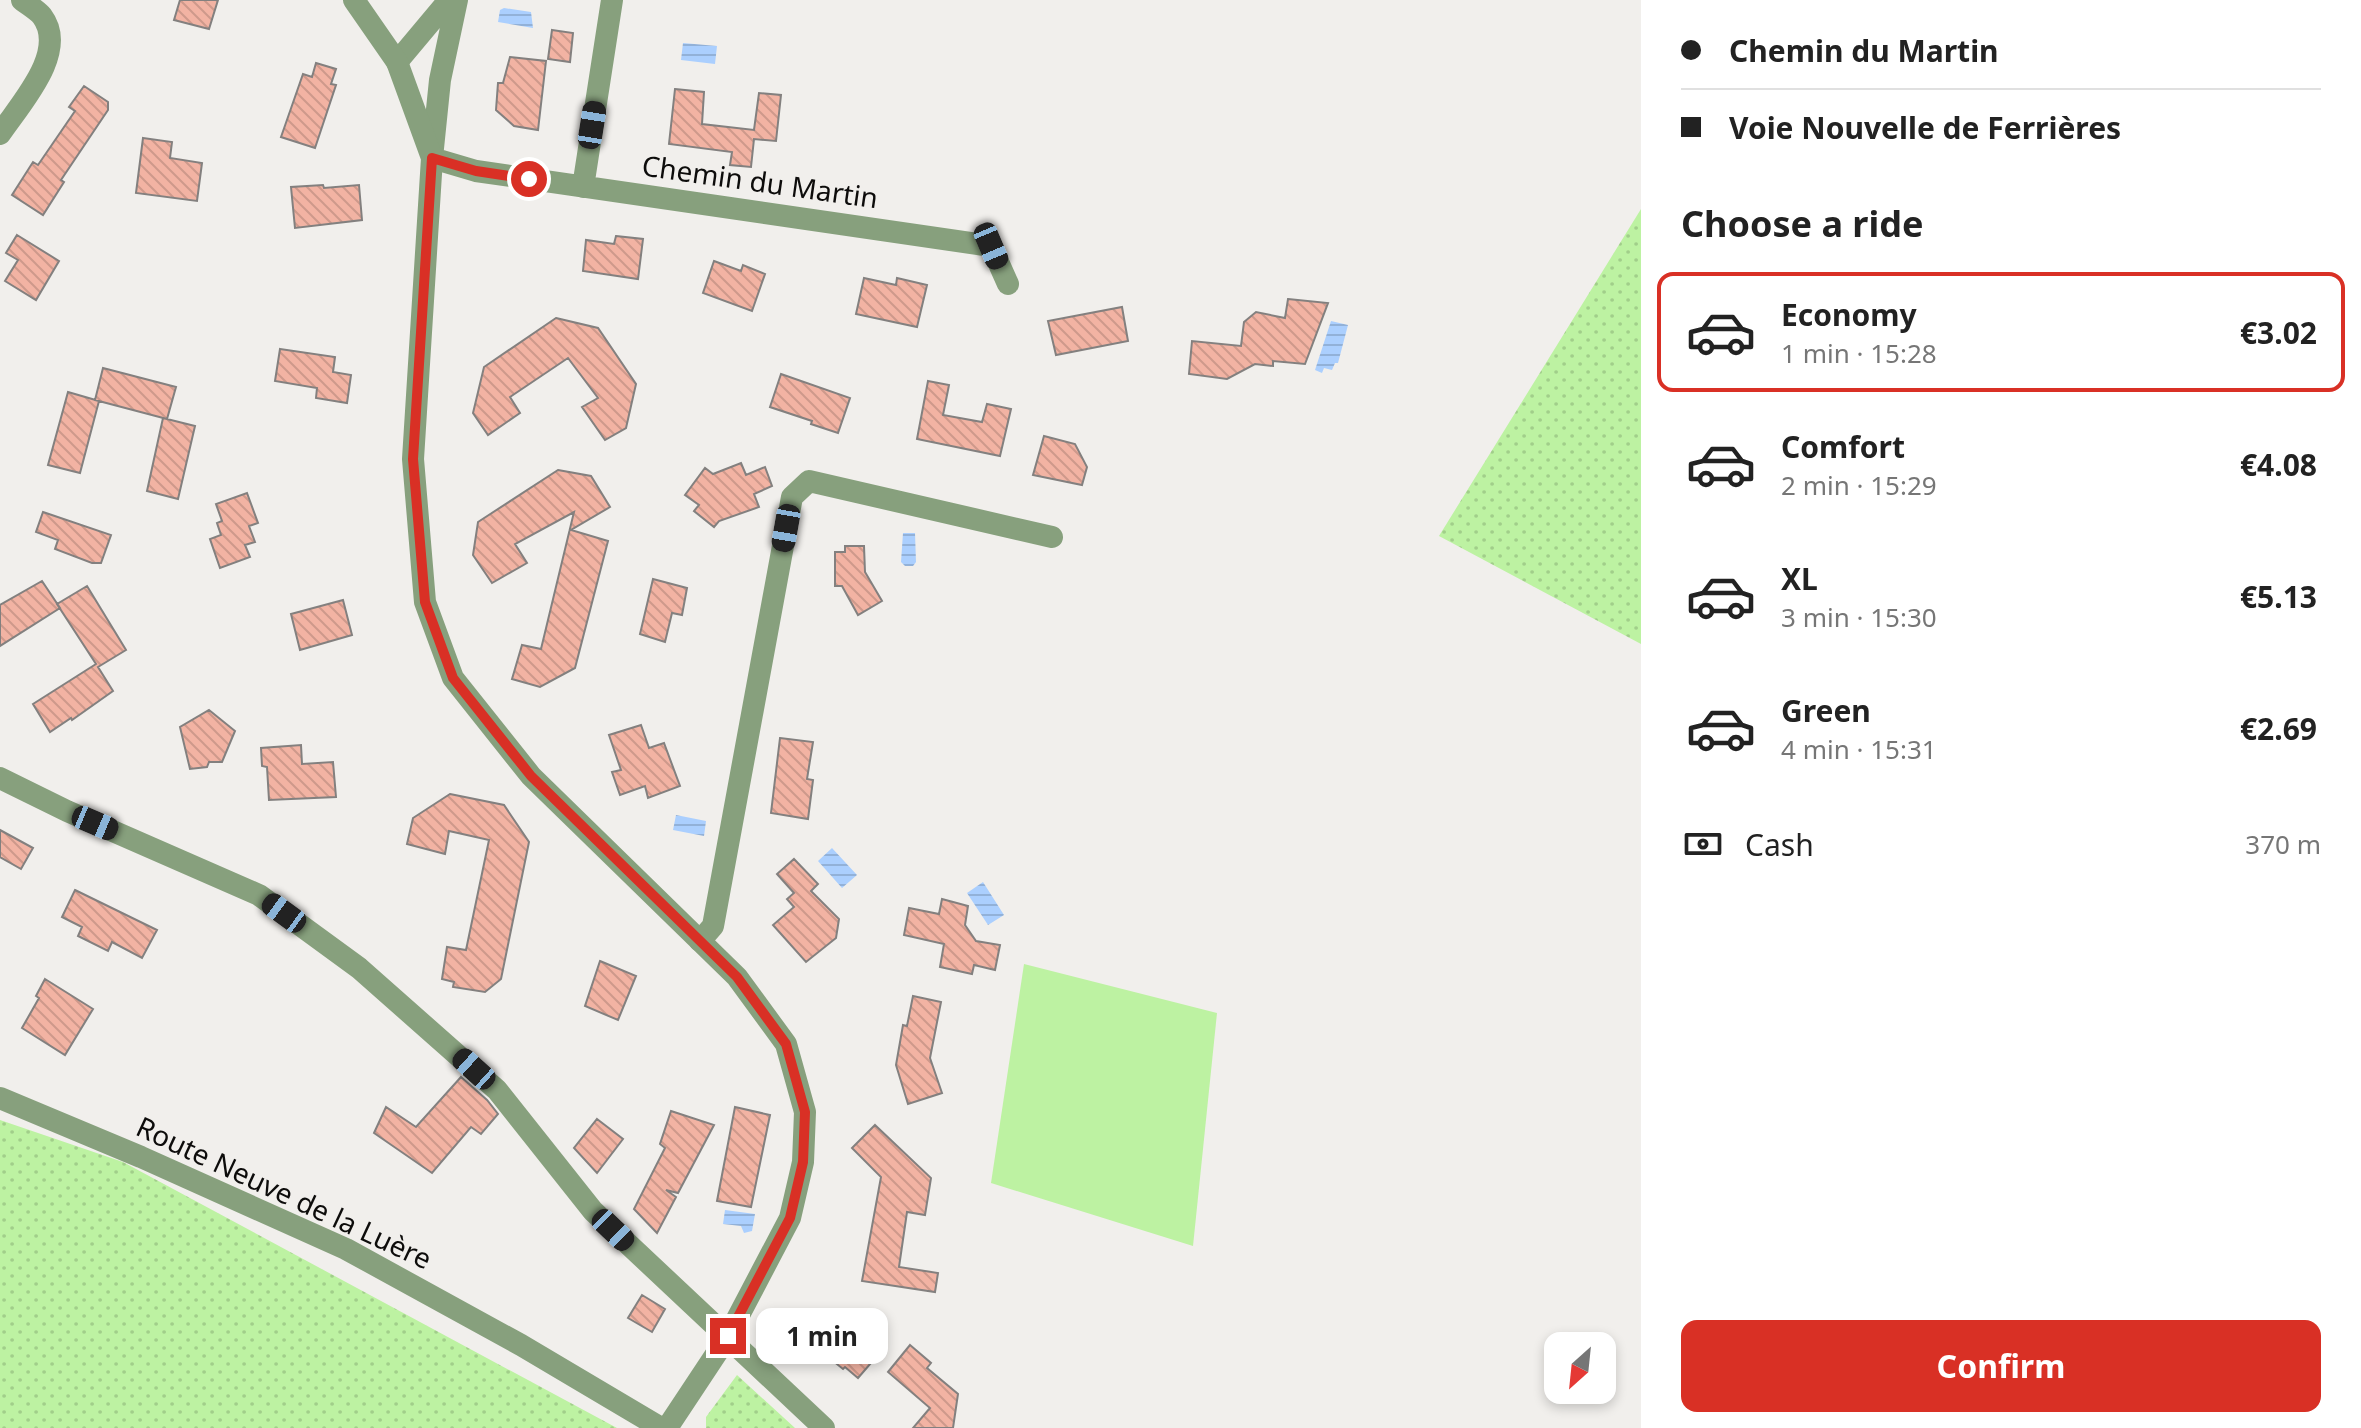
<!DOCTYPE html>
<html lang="en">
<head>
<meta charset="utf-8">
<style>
  :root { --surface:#fff; --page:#f6f6f6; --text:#222; --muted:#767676; --line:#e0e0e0; --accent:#d93025 }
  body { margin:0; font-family:"Noto Sans",sans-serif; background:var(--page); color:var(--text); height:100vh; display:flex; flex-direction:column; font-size:30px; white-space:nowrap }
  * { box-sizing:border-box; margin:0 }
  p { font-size:26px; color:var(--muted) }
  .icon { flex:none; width:44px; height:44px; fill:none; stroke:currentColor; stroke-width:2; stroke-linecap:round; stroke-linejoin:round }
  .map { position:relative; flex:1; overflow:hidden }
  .side { display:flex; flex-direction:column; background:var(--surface); width:720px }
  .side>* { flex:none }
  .top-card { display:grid; align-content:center; height:176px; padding:0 40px; background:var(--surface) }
  .needle { width:52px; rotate:207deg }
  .tools { position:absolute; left:1544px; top:1332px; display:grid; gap:16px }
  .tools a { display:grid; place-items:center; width:72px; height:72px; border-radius:16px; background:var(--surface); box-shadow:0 4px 12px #0003; font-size:40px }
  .end { position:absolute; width:36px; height:36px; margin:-18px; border:10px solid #d93025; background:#fff; box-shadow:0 0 0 4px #fff }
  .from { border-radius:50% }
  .bubble { position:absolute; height:56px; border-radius:16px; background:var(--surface); box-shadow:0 4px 12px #0003; font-size:26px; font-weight:700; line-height:56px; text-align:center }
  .car { position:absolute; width:24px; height:48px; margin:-24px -12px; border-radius:10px; box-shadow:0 0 6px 2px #0007; background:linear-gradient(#222 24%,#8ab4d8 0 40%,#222 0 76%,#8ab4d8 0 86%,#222 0) }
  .top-card b { display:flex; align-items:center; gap:28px; height:76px; font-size:30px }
  .top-card b+b { border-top:2px solid var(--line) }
  .top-card i { width:20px; height:20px; background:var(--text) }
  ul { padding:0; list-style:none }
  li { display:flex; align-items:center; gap:24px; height:120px; margin:0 16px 12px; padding:0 24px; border:4px solid transparent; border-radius:16px }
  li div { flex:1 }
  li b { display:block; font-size:30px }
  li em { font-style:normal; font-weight:700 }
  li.selected { border-color:var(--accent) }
  li>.icon { width:72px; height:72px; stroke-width:1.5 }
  h2 { padding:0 40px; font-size:36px; line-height:96px }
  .pay { display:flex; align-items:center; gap:20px; height:88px; padding:0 40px; font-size:30px }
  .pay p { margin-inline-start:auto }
  .cta { display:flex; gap:16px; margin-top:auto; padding:16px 40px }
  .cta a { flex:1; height:92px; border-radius:16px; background:var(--accent); color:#fff; font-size:32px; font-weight:700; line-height:92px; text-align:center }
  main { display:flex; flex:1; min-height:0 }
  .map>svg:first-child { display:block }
  .grass { fill:url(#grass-dots) }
  .green { fill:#bdf2a2 }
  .water { fill:url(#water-rules) }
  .building { fill:url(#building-back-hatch); stroke:#83807f; stroke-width:2 }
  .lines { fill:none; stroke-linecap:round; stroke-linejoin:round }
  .minor { stroke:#87a07d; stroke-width:22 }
  .tertiary { stroke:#87a07d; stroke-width:22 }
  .route { stroke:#d93025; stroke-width:10 }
  .labels { text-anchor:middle; stroke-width:6; stroke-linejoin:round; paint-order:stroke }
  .street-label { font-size:28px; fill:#0d0c0b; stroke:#f1efec }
</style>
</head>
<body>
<main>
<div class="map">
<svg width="1641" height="1428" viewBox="0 0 1641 1428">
  <defs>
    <pattern id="grass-dots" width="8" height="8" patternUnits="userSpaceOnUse" patternTransform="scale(2)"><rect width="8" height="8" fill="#bdf2a2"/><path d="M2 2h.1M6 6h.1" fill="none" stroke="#a1ce8a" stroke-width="1.8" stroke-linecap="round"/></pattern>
    <pattern id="water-rules" width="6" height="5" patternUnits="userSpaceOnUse" patternTransform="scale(2)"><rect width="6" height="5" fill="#abcffe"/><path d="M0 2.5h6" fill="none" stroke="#92b1d8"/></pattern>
    <pattern id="building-back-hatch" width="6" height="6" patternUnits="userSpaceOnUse" patternTransform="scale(2)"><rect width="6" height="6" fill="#f2b3a3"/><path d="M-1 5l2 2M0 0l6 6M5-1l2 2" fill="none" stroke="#ce998b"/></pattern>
  </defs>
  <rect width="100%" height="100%" fill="#f1efec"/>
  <path class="grass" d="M1641,209V644L1439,536Z
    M0,1120L123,1162L617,1428H0Z
    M737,1375L795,1428H706V1417Z"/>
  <path class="green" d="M1024,964L1217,1013L1193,1246L991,1183Z"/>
  <path class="water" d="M504,8L531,12L533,28L498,22L500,10Z
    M683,43L717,46L715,64L681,60Z
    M1331,321L1348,325L1338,363H1335L1332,370L1324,368L1322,373L1315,370Z
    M903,533H915L916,562L913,566H905L901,562Z
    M676,815L706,821L704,836L673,830Z
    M832,848L857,875L842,888L818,861Z
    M983,882L1004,915L988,925L967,893Z
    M725,1210L755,1214L752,1231L744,1233L741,1226L723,1224Z"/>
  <path class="building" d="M180,0H218L209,29L174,20Z
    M552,30L573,33L570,62L548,59Z
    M510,57L546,61L538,130L514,126L496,110L498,83H503Z
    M316,63L336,69L331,84L336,85L315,148L281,137L303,74L312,77Z
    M84,86L108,102V110L61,180L64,182L43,215L12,195L33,162L38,165L75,111L69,107Z
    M675,89L704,92L702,124L754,130L759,93L781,95L776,141L754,139L751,167L730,165L732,152L669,144Z
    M143,138L172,142L170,158L202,163L197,201L136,193Z
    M323,185L324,188L359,185L362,220L295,228L291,187Z
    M17,235L59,261L36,300L5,281L18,260L6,253Z
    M616,236L643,239L638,279L583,271L586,240L614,244Z
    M714,261L741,271L743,265L765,274L752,311L703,293Z
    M864,278L896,285L897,278L927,285L917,327L856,314Z
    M1288,299L1328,303L1305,364L1273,361V366L1255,364L1227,379L1189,374L1192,341L1241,346L1244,322L1256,312L1285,318Z
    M1122,307L1128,341L1056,355L1048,321Z
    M556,318L598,328L636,384L626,428L605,440L582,407L598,398L568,358L510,397L520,413L488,435L473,413L484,367Z
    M280,349L335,357L333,372L351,375L347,403L316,398L317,388L275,381Z
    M103,368L176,387L167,419L95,400Z
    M781,374L850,398L838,433L811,424L812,421L770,407Z
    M928,381L949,385L943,415L982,422L987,404L1011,409L1000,456L917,439Z
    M68,392L99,401L80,473L48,465Z
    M163,418L195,426L178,499L147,491Z
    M1044,436L1075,444L1087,467L1082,485L1033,475Z
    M741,463L746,475L765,467L772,486L754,494L759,507L719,521L714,527L694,511L699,505L685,495L705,468L713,474Z
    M558,470L591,476L610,507L571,530L608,541L575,668L540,687L512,679L522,645L541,649L574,512L515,544L527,563L492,583L473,555L478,522Z
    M247,493L258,523L249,526L255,542L245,545L250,557L220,568L210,539L221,535L217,523L222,521L216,504Z
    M43,512L111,535L101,563H92L55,549L58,540L36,532Z
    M845,546H864L865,572L882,601L858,615L842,586H835V552H845Z
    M653,579L687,588L682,615L672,613L665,642L640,634Z
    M42,581L60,608L0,646V605Z
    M87,586L126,650L98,667L113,691L72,720L71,718L50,732L33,704L96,664L57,604Z
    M343,600L352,635L300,650L291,614Z
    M209,710L235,731L222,762H209L207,767L190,769L180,727Z
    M641,725L649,748L664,743L680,786L648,798L645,786L620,795L612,772L621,770L609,735Z
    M780,738L813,742L807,779L813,780L808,819L771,813Z
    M301,745L302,764L333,762L336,797L269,800L267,767L262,766L261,748Z
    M450,794L504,805L529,842L501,979L485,992L453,987L454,982L442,979L447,947L466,950L489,840L449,831L445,854L407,844L413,818Z
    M0,830L33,848L21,869L0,857Z
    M794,859L818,884L811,891L839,919L836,938L806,962L773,925L794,907L787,899L794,893L777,874Z
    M75,890L157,930L142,958L112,942L108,951L78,936L82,927L62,917Z
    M942,899L968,906L965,925L976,941L1000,945L995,970L974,965L972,974L940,967L944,944L904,935L909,908L939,914Z
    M600,961L636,976L618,1020L585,1006Z
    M45,979L93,1009L65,1055L22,1028L39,998L36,996Z
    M913,996L941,1002L930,1058L942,1093L908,1104L896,1065L903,1025L907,1026Z
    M461,1077L487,1100L498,1114L481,1134L471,1127L432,1173L374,1133L386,1107L416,1127Z
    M735,1107L770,1115L751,1207L717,1201Z
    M671,1111L714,1125L678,1193L666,1190L676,1197L657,1233L634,1209L665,1148L660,1144Z
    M597,1119L623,1139L597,1173L574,1148Z
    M875,1125L931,1178L925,1215L907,1212L899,1267L938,1273L935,1292L862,1281L881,1177L852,1148Z
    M642,1295L665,1309L652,1332L628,1318Z
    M839,1320L854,1333L855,1324L883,1349L858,1378L845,1367L843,1369L816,1347Z
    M910,1345L931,1363L927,1368L958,1394L953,1428H913L930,1408L888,1372Z"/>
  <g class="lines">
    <path class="minor" d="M457,0L440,80L432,158L476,171L991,246L1008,284
      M397,62L449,0
      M0,134C20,104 69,52 42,16C37,10 28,5 22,0
      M583,187L612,0
      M700,941L713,926L792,497L809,481L1052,537"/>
    <path class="tertiary" d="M354,0L397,62L432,158L413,459L425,602L453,678L531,776L737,977L786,1044L805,1112L803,1162L790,1218L728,1336L667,1428
      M0,778L67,811L259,895L359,968L497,1090L593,1211L824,1428
      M0,1098L141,1157L346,1249L521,1345L661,1428"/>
  </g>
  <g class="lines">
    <path class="route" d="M529,179L476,171L432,158L413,459L425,602L453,678L531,776L737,977L786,1044L805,1112L803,1162L790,1218L728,1336"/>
  </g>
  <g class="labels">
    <g class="street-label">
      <text transform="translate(760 182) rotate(8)" y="10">Chemin du Martin</text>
      <text transform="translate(284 1193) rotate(25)" y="10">Route Neuve de la Luère</text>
    </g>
  </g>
</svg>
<div class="tools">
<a><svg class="needle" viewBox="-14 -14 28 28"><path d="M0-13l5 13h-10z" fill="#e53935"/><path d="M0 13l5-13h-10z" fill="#767676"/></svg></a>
</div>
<i class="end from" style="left:529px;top:179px"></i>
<i class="end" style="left:728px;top:1336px"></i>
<div class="bubble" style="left:756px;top:1308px;width:132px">1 min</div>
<i class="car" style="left:592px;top:125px;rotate:9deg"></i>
<i class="car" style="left:991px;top:246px;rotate:157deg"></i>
<i class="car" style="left:786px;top:528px;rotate:190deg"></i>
<i class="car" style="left:95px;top:823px;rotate:113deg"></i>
<i class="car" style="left:284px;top:913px;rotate:306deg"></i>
<i class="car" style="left:474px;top:1069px;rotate:312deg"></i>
<i class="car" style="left:613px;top:1230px;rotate:134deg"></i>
</div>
<section class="side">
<div class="top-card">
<b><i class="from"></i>Chemin du Martin</b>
<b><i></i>Voie Nouvelle de Ferrières</b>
</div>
<h2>Choose a ride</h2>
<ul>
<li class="selected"><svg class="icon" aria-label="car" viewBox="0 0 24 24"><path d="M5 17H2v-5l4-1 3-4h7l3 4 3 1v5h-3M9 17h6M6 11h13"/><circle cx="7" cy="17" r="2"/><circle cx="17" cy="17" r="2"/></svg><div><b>Economy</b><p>1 min · 15:28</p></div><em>€3.02</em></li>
<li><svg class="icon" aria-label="car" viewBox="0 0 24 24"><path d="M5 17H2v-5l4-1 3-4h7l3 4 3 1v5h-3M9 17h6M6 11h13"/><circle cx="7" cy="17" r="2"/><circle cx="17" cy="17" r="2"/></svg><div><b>Comfort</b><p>2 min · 15:29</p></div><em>€4.08</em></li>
<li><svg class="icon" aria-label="car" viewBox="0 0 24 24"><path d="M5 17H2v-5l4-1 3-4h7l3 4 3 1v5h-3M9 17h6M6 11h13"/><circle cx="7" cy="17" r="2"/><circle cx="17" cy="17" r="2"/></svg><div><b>XL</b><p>3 min · 15:30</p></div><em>€5.13</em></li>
<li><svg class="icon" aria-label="car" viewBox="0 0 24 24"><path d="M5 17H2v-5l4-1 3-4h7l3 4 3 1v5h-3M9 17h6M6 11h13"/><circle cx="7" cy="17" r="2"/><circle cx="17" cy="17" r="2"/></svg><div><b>Green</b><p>4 min · 15:31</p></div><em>€2.69</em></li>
</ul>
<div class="pay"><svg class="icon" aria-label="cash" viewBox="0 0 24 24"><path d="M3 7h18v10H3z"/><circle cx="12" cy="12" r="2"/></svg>Cash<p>370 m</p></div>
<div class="cta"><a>Confirm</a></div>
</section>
</main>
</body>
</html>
